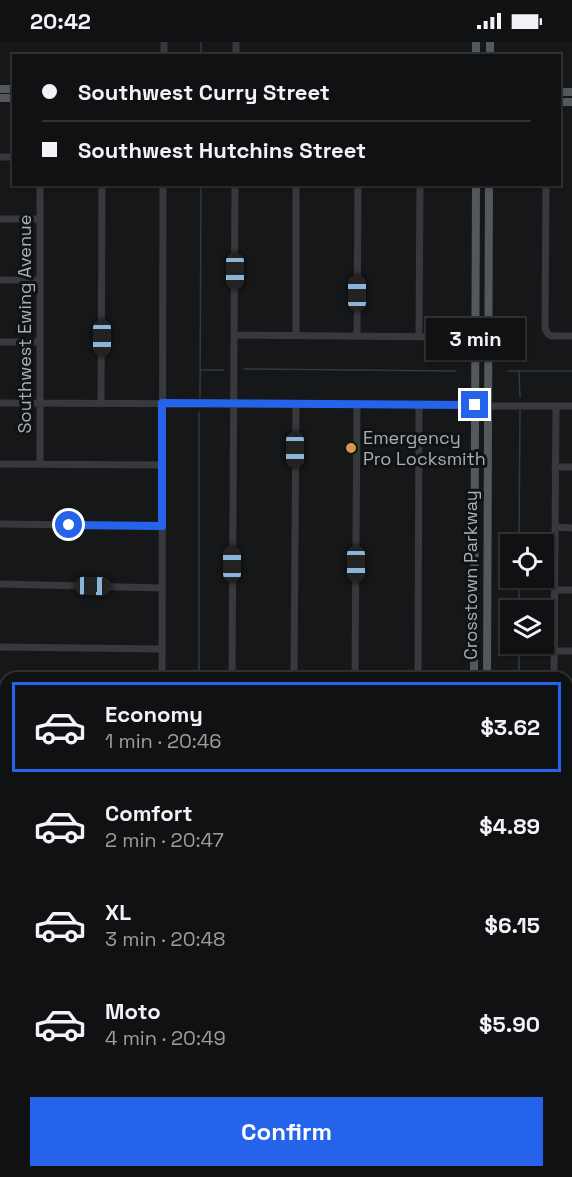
<!DOCTYPE html>
<html lang="en">
<head>
<meta charset="utf-8">
<style>
  :root { --surface:#101112; --page:#191a1b; --text:#f1f3f6; --muted:#9c9d9f; --line:#303132; --accent:#2563eb }
  body { margin:0; font-family:"Space Grotesk",sans-serif; background:var(--page); color:var(--text); height:100vh; display:flex; flex-direction:column; font-size:22px; white-space:nowrap }
  * { box-sizing:border-box; margin:0 }
  p { font-size:20px; color:var(--muted) }
  .icon { flex:none; width:33px; height:33px; fill:none; stroke:currentColor; stroke-width:2; stroke-linecap:round; stroke-linejoin:round }
  .map { position:relative; flex:1; overflow:hidden }
  .details { position:absolute; left:0px; top:630px; width:573px; height:506px; display:flex; flex-direction:column; background:var(--surface); border-radius:18px 18px 0 0; box-shadow:0 2px 4px #0004,0 0 0 2px var(--line) }
  .details>* { flex:none }
  .banner { position:absolute; left:12px; top:12px; width:549px; height:132px; border-radius:0px; box-shadow:0 2px 4px #0004,0 0 0 2px var(--line); display:grid; align-content:center; height:132px; padding:0 30px; background:var(--surface) }
  .controls { position:absolute; left:500px; top:492px; display:grid; gap:12px }
  .controls a { display:grid; place-items:center; width:54px; height:54px; border-radius:0px; background:var(--surface); box-shadow:0 2px 4px #0004,0 0 0 2px var(--line); font-size:30px }
  .end { position:absolute; width:27px; height:27px; margin:-14px; border:8px solid #2563eb; background:#fff; box-shadow:0 0 0 3px #fff }
  .from { border-radius:50% }
  .bubble { position:absolute; height:42px; border-radius:0px; background:var(--surface); box-shadow:0 2px 4px #0004,0 0 0 2px var(--line); font-size:20px; font-weight:600; line-height:42px; text-align:center }
  .car { position:absolute; width:18px; height:36px; margin:-18px -9px; border-radius:8px; box-shadow:0 0 4px 2px #0007; background:linear-gradient(#222 24%,#8ab4d8 0 40%,#222 0 76%,#8ab4d8 0 86%,#222 0) }
  .banner b { display:flex; align-items:center; gap:21px; height:57px; font-size:22px }
  .banner b+b { border-top:2px solid var(--line) }
  .banner i { width:15px; height:15px; background:var(--text) }
  ul { padding:10px 0 0; list-style:none }
  li { display:flex; align-items:center; gap:18px; height:90px; margin:0 12px 9px; padding:0 18px; border:3px solid transparent; border-radius:0px }
  li div { flex:1 }
  li b { display:block; font-size:22px }
  li em { font-style:normal; font-weight:600 }
  li.selected { border-color:var(--accent) }
  li>.icon { width:54px; height:54px; stroke-width:1.5 }
  .button { display:flex; gap:12px; margin-top:auto; padding:12px 30px }
  .button a { flex:1; height:69px; border-radius:0px; background:var(--accent); color:#fff; font-size:24px; font-weight:600; line-height:69px; text-align:center }
  .status { display:flex; justify-content:space-between; align-items:center; height:42px; padding:0 30px; background:var(--surface); direction:ltr }
  .status svg { height:16px; fill:currentColor }
  .map>svg:first-child { display:block }
  .lines { fill:none; stroke-linecap:round; stroke-linejoin:round }
  .stream { stroke:#323a3f; stroke-width:1.5 }
  .minor { stroke:#38393c; stroke-width:7 }
  .major { stroke:#54575b; stroke-width:8 }
  .route { stroke:#2563eb; stroke-width:8 }
  .poi-dot { fill:#da974c; stroke:#111213; stroke-width:2 }
  .labels { text-anchor:middle; stroke-width:6; stroke-linejoin:round; paint-order:stroke }
  .street-label { font-size:18px; fill:#aaafb6; stroke:#111213 }
  .poi-label { font-size:18px; fill:#aaafb6; stroke:#111213; text-anchor:start }
</style>
</head>
<body>
<div class="status"><b>20:42</b><svg viewBox="0 0 49 12"><path d="M0 12V9h3v3zM5 12V6h3v6zM10 12V3h3v9zM15 12V0h3v12zM26 1h20v11H26zM47 4h2v5h-2z"/></svg></div>
<div class="map">
<svg width="572" height="1135" viewBox="0 0 572 1135">
  <rect width="100%" height="100%" fill="#161718"/>
  <g class="lines">
    <path class="stream" d="M201,0V14
      M244,327L456,329
      M200,328H224
      M508,329H572
      M519,329L520,355
      M200,356L201,142
      M519,502L520,368
      M519,568V536
      M199,636V370
      M519,636V602
      M567,704H572
      M5,1132L155,1133
      M163,1133L196,1134"/>
    <path class="minor" d="M164,14V0
      M236,14V0
      M0,115H14
      M546,142L545,286L548,292L552,294H572
      M0,177H40
      M0,238H40
      M234,293L454,295
      M296,294V142
      M357,294L358,142
      M419,294L420,142
      M0,300H40
      M0,361L475,363
      M101,362L102,142
      M488,364H572
      M0,422L162,423
      M40,422V142
      M555,425H572
      M0,482L162,484
      M555,485L572,486
      M0,542L162,546
      M555,548H572
      M0,605L161,607
      M554,609H572
      M162,636L163,142
      M232,636L235,142
      M294,636L296,363
      M355,636L357,362
      M418,636L419,362
      M554,636L556,364
      M0,669H6
      M567,671H572
      M0,729H6
      M0,791H6
      M567,804H572
      M0,853H6
      M0,915H6
      M0,976H6
      M0,1039H6
      M567,1039H572
      M0,1099H6
      M353,1130V1135
      M159,1135V1130
      M230,1135V1130
      M291,1135V1130
      M415,1135V1130"/>
    <path class="major" d="M476,14V0
      M490,14V0
      M0,47H14
      M560,50H572
      M0,56H14
      M560,60H572
      M474,636L476,142
      M487,636L489,142
      M477,1130V1135
      M493,1130L494,1135"/>
  </g>
  <g class="lines">
    <path class="route" d="M69,483L162,484V361L475,363"/>
  </g>
  <circle class="poi-dot" cx="351" cy="406" r="6"/>
  <g class="labels">
    <g class="street-label">
      <text transform="translate(25 282) rotate(-90)" y="6">Southwest Ewing Avenue</text>
      <text transform="translate(471 533) rotate(-90)" y="6">Crosstown Parkway</text>
    </g>
    <g class="poi-label">
      <text x="363" y="402">Emergency<tspan x="363" dy="21">Pro Locksmith</tspan></text>
    </g>
  </g>
</svg>
<div class="controls">
<a><svg class="icon" aria-label="locate" viewBox="0 0 24 24"><circle cx="12" cy="12" r="6"/><path d="M12 2v4M12 18v4M2 12h4M18 12h4"/></svg></a>
<a><svg class="icon" aria-label="layers" viewBox="0 0 24 24"><path d="M12 4l9 5-9 5-9-5zM3 14l9 5 9-5"/></svg></a>
</div>
<i class="end from" style="left:69px;top:483px"></i>
<i class="end" style="left:475px;top:363px"></i>
<div class="bubble" style="left:426px;top:276px;width:99px">3 min</div>
<i class="car" style="left:235px;top:229px;rotate:180deg"></i>
<i class="car" style="left:357px;top:251px;rotate:0deg"></i>
<i class="car" style="left:102px;top:296px;rotate:180deg"></i>
<i class="car" style="left:295px;top:408px;rotate:180deg"></i>
<i class="car" style="left:232px;top:522px;rotate:0deg"></i>
<i class="car" style="left:356px;top:522px;rotate:180deg"></i>
<i class="car" style="left:93px;top:544px;rotate:91deg"></i>
<div class="banner">
<b><i class="from"></i>Southwest Curry Street</b>
<b><i></i>Southwest Hutchins Street</b>
</div>
<section class="details">
<ul>
<li class="selected"><svg class="icon" aria-label="car" viewBox="0 0 24 24"><path d="M5 17H2v-5l4-1 3-4h7l3 4 3 1v5h-3M9 17h6M6 11h13"/><circle cx="7" cy="17" r="2"/><circle cx="17" cy="17" r="2"/></svg><div><b>Economy</b><p>1 min · 20:46</p></div><em>$3.62</em></li>
<li><svg class="icon" aria-label="car" viewBox="0 0 24 24"><path d="M5 17H2v-5l4-1 3-4h7l3 4 3 1v5h-3M9 17h6M6 11h13"/><circle cx="7" cy="17" r="2"/><circle cx="17" cy="17" r="2"/></svg><div><b>Comfort</b><p>2 min · 20:47</p></div><em>$4.89</em></li>
<li><svg class="icon" aria-label="car" viewBox="0 0 24 24"><path d="M5 17H2v-5l4-1 3-4h7l3 4 3 1v5h-3M9 17h6M6 11h13"/><circle cx="7" cy="17" r="2"/><circle cx="17" cy="17" r="2"/></svg><div><b>XL</b><p>3 min · 20:48</p></div><em>$6.15</em></li>
<li><svg class="icon" aria-label="car" viewBox="0 0 24 24"><path d="M5 17H2v-5l4-1 3-4h7l3 4 3 1v5h-3M9 17h6M6 11h13"/><circle cx="7" cy="17" r="2"/><circle cx="17" cy="17" r="2"/></svg><div><b>Moto</b><p>4 min · 20:49</p></div><em>$5.90</em></li>
</ul>
<div class="button"><a>Confirm</a></div>
</section>
</div>
</body>
</html>
